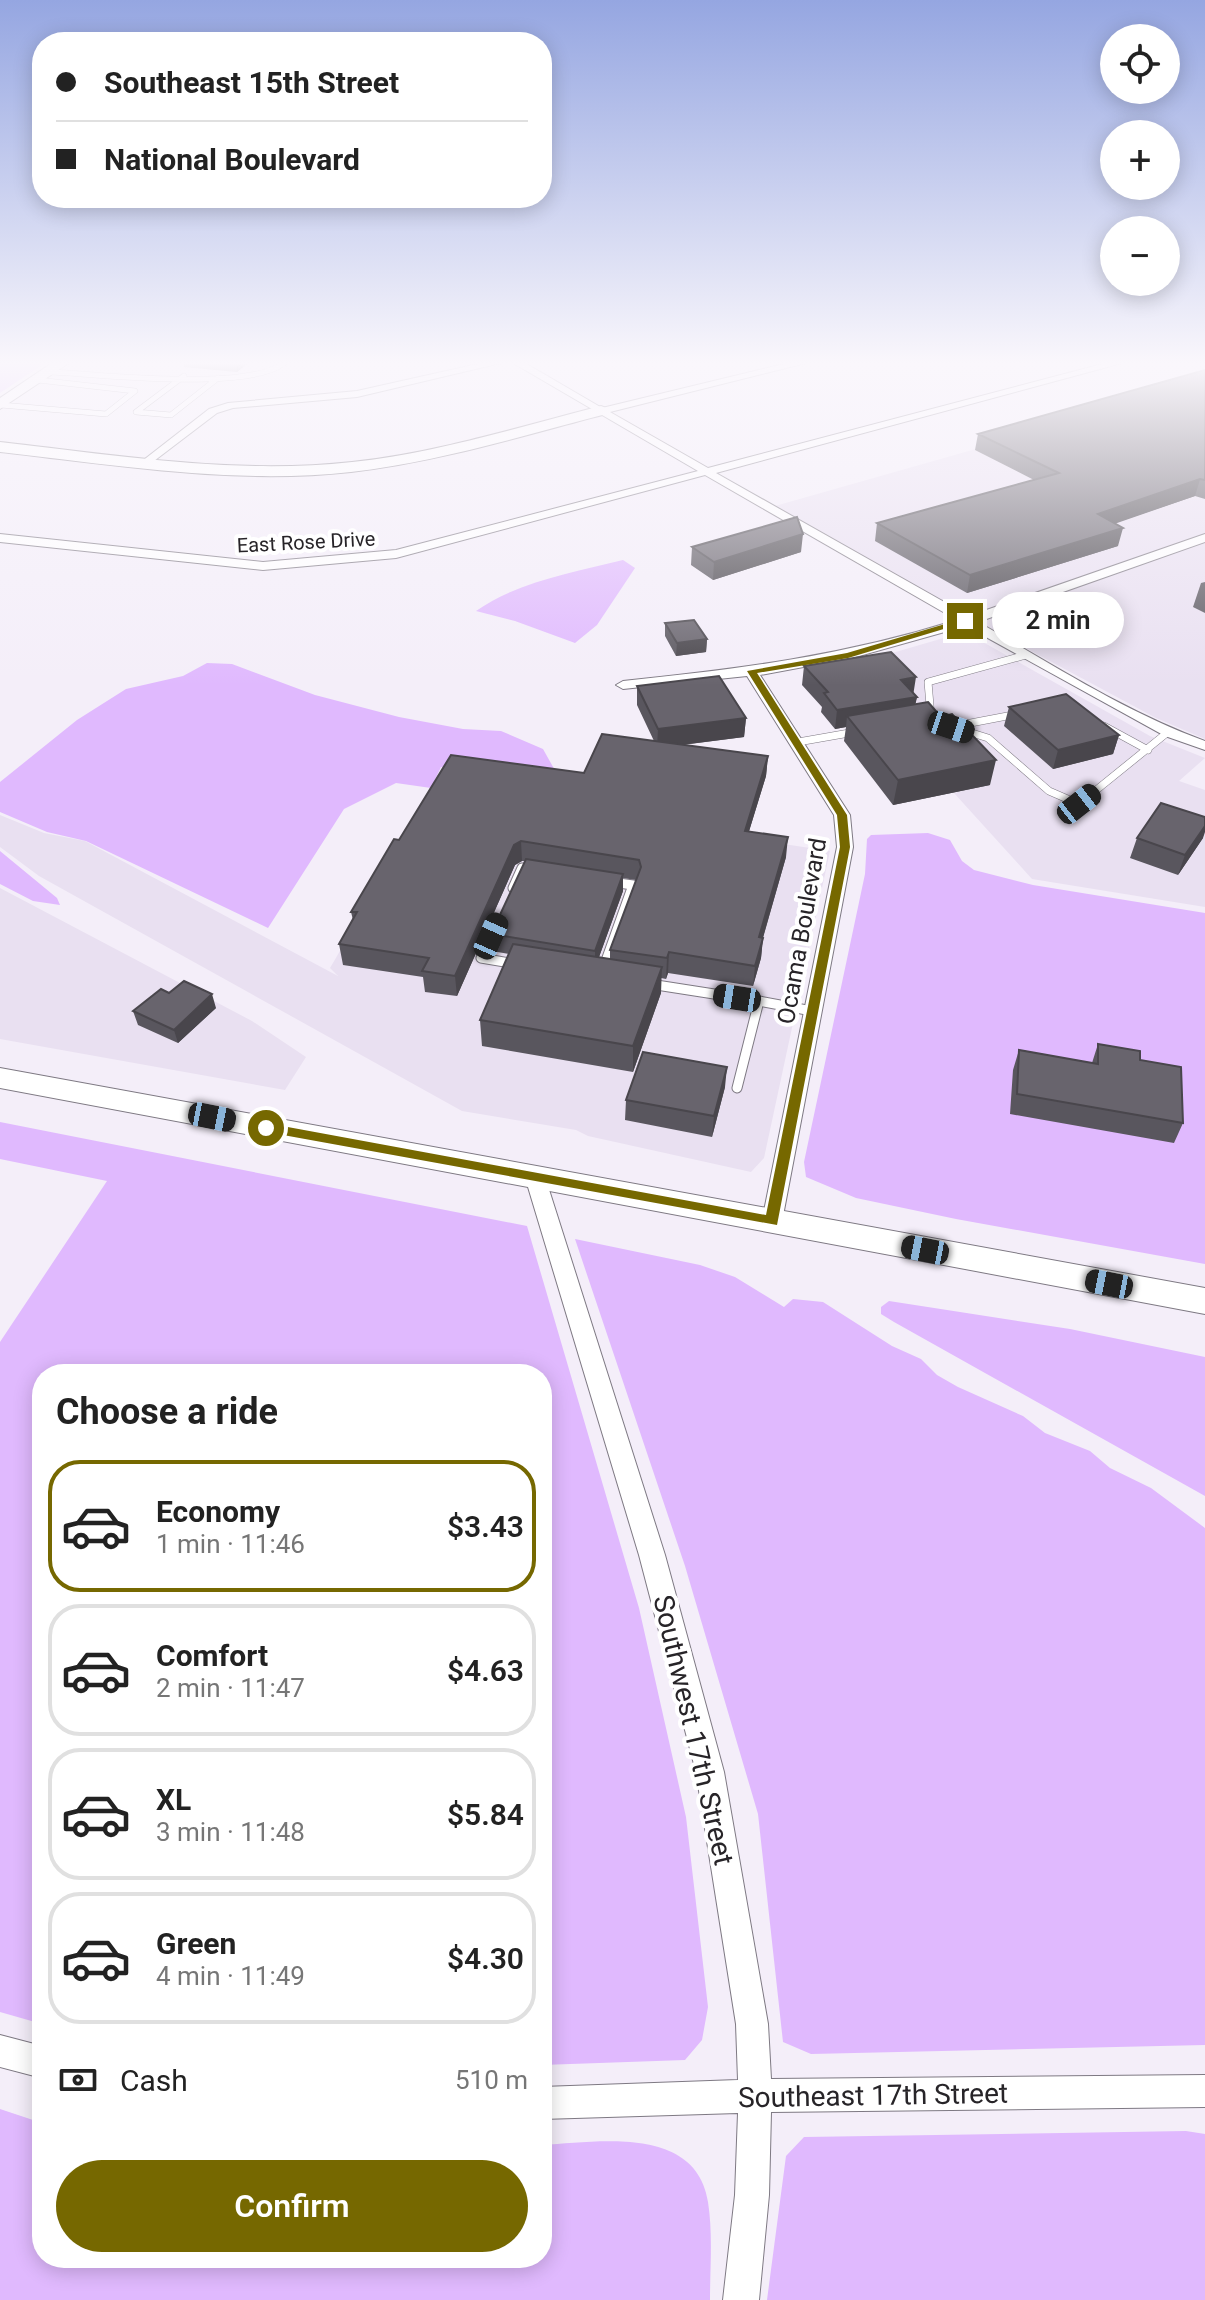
<!DOCTYPE html>
<html lang="en">
<head>
<meta charset="utf-8">
<style>
  :root { --surface:#fff; --page:#f2f2f2; --text:#222; --muted:#767676; --line:#e0e0e0; --accent:#766800 }
  body { margin:0; font-family:Roboto,sans-serif; background:var(--page); color:var(--text); height:100vh; display:flex; flex-direction:column; font-size:30px; white-space:nowrap }
  * { box-sizing:border-box; margin:0 }
  p { font-size:26px; color:var(--muted) }
  .icon { flex:none; width:44px; height:44px; fill:none; stroke:currentColor; stroke-width:2; stroke-linecap:round; stroke-linejoin:round }
  .map { position:relative; flex:1; overflow:hidden }
  .panel { position:absolute; left:32px; top:1364px; width:520px; height:904px; display:flex; flex-direction:column; background:var(--surface); border-radius:32px; box-shadow:0 4px 20px #0003 }
  .panel>* { flex:none }
  .top-card { position:absolute; left:32px; top:32px; width:520px; height:176px; border-radius:32px; box-shadow:0 4px 20px #0003; display:grid; align-content:center; height:176px; padding:0 24px; background:var(--surface) }
  .tools { position:absolute; left:1100px; top:24px; display:grid; gap:16px }
  .tools a { display:grid; place-items:center; width:80px; height:80px; border-radius:50%; background:var(--surface); box-shadow:0 4px 20px #0003; font-size:40px }
  .end { position:absolute; width:36px; height:36px; margin:-18px; border:10px solid #766800; background:#fff; box-shadow:0 0 0 4px #fff }
  .from { border-radius:50% }
  .bubble { position:absolute; height:56px; border-radius:28px; background:var(--surface); box-shadow:0 4px 20px #0003; font-size:26px; font-weight:600; line-height:56px; text-align:center }
  .car { position:absolute; width:24px; height:48px; margin:-24px -12px; border-radius:10px; box-shadow:0 0 6px 2px #0007; background:linear-gradient(#222 24%,#8ab4d8 0 40%,#222 0 76%,#8ab4d8 0 86%,#222 0) }
  .top-card b { display:flex; align-items:center; gap:28px; height:76px; font-size:30px }
  .top-card b+b { border-top:2px solid var(--line) }
  .top-card i { width:20px; height:20px; background:var(--text) }
  ul { padding:0; list-style:none }
  li { display:flex; align-items:center; gap:24px; height:132px; margin:0 16px 12px; padding:0 8px; border:4px solid var(--line); border-radius:32px }
  li div { flex:1 }
  li b { display:block; font-size:30px }
  li em { font-style:normal; font-weight:600 }
  li.on { border-color:var(--accent) }
  li>.icon { width:72px; height:72px; stroke-width:1.5 }
  h2 { padding:0 24px; font-size:36px; line-height:96px }
  .pay { display:flex; align-items:center; gap:20px; height:88px; padding:0 24px; font-size:30px }
  .pay p { margin-inline-start:auto }
  .cta { display:flex; gap:16px; margin-top:auto; padding:16px 24px }
  .cta a { flex:1; height:92px; border-radius:48px; background:var(--accent); color:#fff; font-size:32px; font-weight:600; line-height:92px; text-align:center }
  .map>svg:first-child { display:block }
  .built { fill:#e9e0f1 }
  .green { fill:#e0b9fe }
  .lines { fill:none; stroke-linecap:round; stroke-linejoin:round }
  .lane-far2-casing { stroke:#7e7983; stroke-width:6 }
  .lane-far1-casing { stroke:#7e7983; stroke-width:8 }
  .lane-casing { stroke:#7e7983; stroke-width:11 }
  .street-casing { stroke:#7e7983; stroke-width:2 }
  .secondary-casing { stroke:#7e7983; stroke-width:2 }
  .lane-far2 { stroke:#fff; stroke-width:5 }
  .lane-far1 { stroke:#fff; stroke-width:7 }
  .lane { stroke:#fff; stroke-width:9 }
  .street { fill:#fff; fill-rule:evenodd }
  .secondary { fill:#fff; fill-rule:evenodd }
  .wall { fill:#59565e; fill-rule:evenodd }
  .shaded-wall { fill:#49464c }
  .building { fill:#68646d; stroke:#49464c; stroke-width:2 }
  .route { fill:#766800 }
  .labels { text-anchor:middle; stroke-width:8; stroke-linejoin:round; paint-order:stroke }
  .far-street-label { font-size:20px; fill:#272428; stroke:#fff }
  .street-label { font-size:24px; fill:#272428; stroke:#fff }
  .near-street-label { font-size:28px; fill:#272428; stroke:#fff }
</style>
</head>
<body>
<div class="map">
<svg width="1205" height="2300" viewBox="0 0 1205 2300">
  <rect width="100%" height="100%" fill="#f4eef9"/>
  <path class="built" d="M1205,384V739L1156,718L1033,652L775,506Z
    M954,635L972,636L1150,736L1205,758L1179,781L1205,790V907L1032,879L954,793L989,784L915,746L875,658Z
    M445,771L561,810L830,851L764,1158L751,1172L588,1136L576,1130L462,1111L39,876L0,847V815L44,833L85,841L338,976L330,968Z
    M0,888L252,1021L306,1057L285,1090L0,1039Z"/>
  <path class="green" d="M0,363H45L0,393Z
    M623,560L635,568L597,625L575,643L515,621L476,611C519,581 572,573 623,560Z
    M207,663L232,664L315,695L399,717L463,729L501,731L543,749L562,783L441,767L431,788L396,783L344,809L268,928L86,841L47,832L0,812V782L77,720L126,689L183,676Z
    M928,833L950,840L962,861L974,870L1033,885L1205,913V1264L956,1219L856,1198L806,1177L804,1162L865,874L867,839L871,835Z
    M0,851L57,898L60,905L33,901L0,884Z
    M0,1122L527,1226L639,1608L686,1817L708,2007L702,2040L685,2060L542,2065V1374H42V2024L0,2012V1342L107,1181L0,1159Z
    M575,1239L700,1265L735,1277L784,1307L793,1299L823,1302L892,1346L921,1359L937,1375L958,1387L1023,1416L1045,1433L1090,1451L1110,1468L1151,1488L1205,1528V2045L811,2054L783,2042L758,1814L685,1566Z
    M889,1301L1070,1329L1205,1357V1496L894,1322L881,1314V1307Z
    M0,2109L42,2123V2258H542V2145C598,2142 696,2125 708,2202C713,2234 710,2268 710,2300H0Z
    M1186,2131L1205,2134V2300H767L786,2156L804,2137Z"/>
  <g class="lines">
    <g class="lane-far2-casing">
      <path id="lane-far2" d="M50,372C101,374 247,392 284,363
        M184,376L136,412L171,415L218,378
        M1,405L106,414L135,391L38,380"/>
    </g>
    <g class="lane-far1-casing">
      <path id="lane-far1" d="M931,717L928,682L1026,655
        M955,726L1018,714
        M1104,726L1148,750
        M956,728L988,738L1049,791L1079,804L1168,732
        M798,742L855,732"/>
    </g>
    <g class="lane-casing">
      <path id="lane" d="M513,888L522,868L535,870
        M496,925L481,958L516,964
        M603,969L633,885L611,882
        M650,984L759,1001
        M737,1088L759,1001L812,1011"/>
    </g>
    <g class="street-casing">
      <path id="street" d="M482,363H501L357,397L233,408L217,413L150,464L141,462L209,409L228,403L357,391Z
        M513,363H525L602,408L788,363H806L610,412L708,468L1106,363H1122L716,473L969,616L1205,534V542L978,622C1052,664 1125,712 1205,741V750L1165,736L966,626L852,658L760,675L850,815L853,847L782,1221L779,1227H765L762,1221L837,847L834,815L747,676L623,689L616,685L623,681C740,669 843,656 957,620L705,475L396,558L263,570L0,542V534L263,562L396,550L698,471Z
        M535,1169L542,1172L545,1177L665,1555L724,1772L768,2024L771,2079L1205,2075V2107L771,2112L769,2195L759,2300H723L735,2195L738,2113L542,2119V2087L738,2080L736,2024L696,1772L639,1555L525,1177L528,1172Z
        M0,2035L42,2046V2078L0,2067Z"/>
    </g>
    <g class="secondary-casing">
      <path id="secondary" d="M52,363H69L0,409V398Z
        M601,406L606,408V414C522,436 438,462 351,472C234,485 116,465 0,452V442C116,455 234,475 352,462C436,453 519,427 601,406Z
        M0,1068L1205,1288V1314L0,1088Z"/>
    </g>
    <use href="#lane-far2" class="lane-far2"/>
    <use href="#lane-far1" class="lane-far1"/>
    <use href="#lane" class="lane"/>
    <use href="#street" class="street"/>
    <use href="#secondary" class="secondary"/>
  </g>
  <path class="wall" d="M184,363H248L237,372L184,367Z
    M1205,370V499L1195,496L1115,523L1118,546L967,593L875,541L877,523L1034,480L975,450L978,434Z
    M692,547L801,552L713,580L691,565Z
    M1205,582V613L1193,607L1201,583Z
    M665,623L707,639L706,652L676,656L665,636Z
    M804,666L913,693L917,697L915,704L990,785L893,805L844,741L846,727L835,729L821,712L822,707L802,685Z
    M637,686L746,718L744,737L682,745L768,756L766,776L749,831L786,857L763,938L761,958L753,986L668,973L666,979L661,978V993L633,1072L482,1046L480,1020L509,954L492,951L491,934L525,861H522L515,865L457,996L425,992L423,977L343,965L339,944L353,920L351,912L399,840L584,773L654,741L637,705ZM623,878L636,880L610,950V959L599,957L623,891Z
    M1009,707L1119,735L1113,754L1053,769L1004,726Z
    M1137,838H1203L1178,875L1130,858Z
    M169,993L216,1008L178,1043L138,1025L133,1011Z
    M1098,1044L1140,1060L1183,1123L1174,1143L1010,1114L1013,1070L1019,1050L1092,1063Z
    M725,1087L712,1137L625,1120L626,1100Z"/>
  <path class="shaded-wall" d="M235,363H248L237,372Z
    M1200,479L1195,496L1094,531L1098,514Z
    M1123,528L1118,546L967,593L970,575Z
    M803,534L801,552L713,580L714,562Z
    M707,639L706,652L676,656L677,643Z
    M916,677L913,696L901,680Z
    M917,697L913,716H847L846,727L835,729L837,710Z
    M746,718L744,737L657,748L658,729Z
    M1119,735L1113,754L1053,769L1058,750Z
    M768,756L766,776L743,851L745,831Z
    M996,760L990,785L893,805L898,780Z
    M1205,826V832L1203,838L1178,875L1185,855Z
    M788,837L786,857L757,958L759,937Z
    M521,841L522,861L515,865L457,996L455,976L514,845Z
    M623,874V891L595,968V951Z
    M763,938L761,958L753,986L755,966Z
    M669,952L668,973L666,979L667,958Z
    M662,967L661,993L633,1072V1046Z
    M212,994L216,1008L178,1043L174,1030Z
    M727,1067L725,1087L712,1137L714,1116Z"/>
  <path class="building" d="M1205,370V480L1200,479L1098,514L1123,528L970,575L877,523L1059,473L978,434Z
    M797,517L803,534L714,562L692,547Z
    M694,620L707,639L677,643L665,623Z
    M891,652L916,677L901,680L917,697L837,710L824,693L828,692L804,666Z
    M719,676L746,718L658,729L637,686Z
    M1066,694L1119,735L1058,750L1009,707Z
    M928,702L941,717L952,714L996,760L898,780L847,716Z
    M602,734L768,756L745,831L788,837L759,937L763,938L755,966L669,952L667,958L610,950L641,867L639,860L521,841L514,845L455,976L422,971L429,958L339,944L357,912H351L394,839L399,840L451,755L584,773Z
    M1161,803L1205,817V826L1185,855L1137,838Z
    M526,859L623,874L595,951L491,934Z
    M513,944L662,967L633,1046L480,1020Z
    M184,981L212,994L174,1030L133,1011L161,989L169,993Z
    M1098,1044L1140,1051V1060L1181,1067L1183,1123L1017,1094L1019,1050L1098,1064Z
    M643,1052L727,1067L714,1116L626,1100Z"/>
  <linearGradient id="sky" x2="0" y2="1"><stop stop-color="#95a6e1"/><stop offset="0.53" stop-color="#faf7fc"/><stop offset="1" stop-color="#faf7fc" stop-opacity="0"/></linearGradient>
  <rect width="1205" height="685" fill="url(#sky)"/>
  <path class="route" d="M962,619L970,621L848,658L757,673L847,815L850,847L777,1225L261,1131L260,1128L266,1123L766,1215L840,847L837,815L747,671L847,653Z"/>
  <g class="labels">
    <g class="far-street-label">
      <text transform="translate(306 542) rotate(-3)" y="7">East Rose Drive</text>
    </g>
    <g class="street-label">
      <text transform="translate(802 931) rotate(-80)" y="8">Ocama Boulevard</text>
    </g>
    <g class="near-street-label">
      <text transform="translate(694 1730) rotate(77)" y="10">Southwest 17th Street</text>
      <text transform="translate(873 2095) rotate(-1)" y="10">Southeast 17th Street</text>
    </g>
  </g>
</svg>
<div class="tools">
<a><svg class="icon" aria-label="locate" viewBox="0 0 24 24"><circle cx="12" cy="12" r="6"/><path d="M12 2v4M12 18v4M2 12h4M18 12h4"/></svg></a>
<a>+</a>
<a>−</a>
</div>
<i class="end from" style="left:266px;top:1128px"></i>
<i class="end" style="left:965px;top:621px"></i>
<div class="bubble" style="left:992px;top:592px;width:132px">2 min</div>
<i class="car" style="left:951px;top:727px;rotate:108deg"></i>
<i class="car" style="left:1079px;top:804px;rotate:52deg"></i>
<i class="car" style="left:491px;top:936px;rotate:24deg"></i>
<i class="car" style="left:737px;top:998px;rotate:279deg"></i>
<i class="car" style="left:212px;top:1117px;rotate:101deg"></i>
<i class="car" style="left:925px;top:1250px;rotate:281deg"></i>
<i class="car" style="left:1109px;top:1284px;rotate:281deg"></i>
<div class="top-card">
<b><i class="from"></i>Southeast 15th Street</b>
<b><i></i>National Boulevard</b>
</div>
<section class="panel">
<h2>Choose a ride</h2>
<ul>
<li class="on"><svg class="icon" aria-label="car" viewBox="0 0 24 24"><path d="M5 17H2v-5l4-1 3-4h7l3 4 3 1v5h-3M9 17h6M6 11h13"/><circle cx="7" cy="17" r="2"/><circle cx="17" cy="17" r="2"/></svg><div><b>Economy</b><p>1 min · 11:46</p></div><em>$3.43</em></li>
<li><svg class="icon" aria-label="car" viewBox="0 0 24 24"><path d="M5 17H2v-5l4-1 3-4h7l3 4 3 1v5h-3M9 17h6M6 11h13"/><circle cx="7" cy="17" r="2"/><circle cx="17" cy="17" r="2"/></svg><div><b>Comfort</b><p>2 min · 11:47</p></div><em>$4.63</em></li>
<li><svg class="icon" aria-label="car" viewBox="0 0 24 24"><path d="M5 17H2v-5l4-1 3-4h7l3 4 3 1v5h-3M9 17h6M6 11h13"/><circle cx="7" cy="17" r="2"/><circle cx="17" cy="17" r="2"/></svg><div><b>XL</b><p>3 min · 11:48</p></div><em>$5.84</em></li>
<li><svg class="icon" aria-label="car" viewBox="0 0 24 24"><path d="M5 17H2v-5l4-1 3-4h7l3 4 3 1v5h-3M9 17h6M6 11h13"/><circle cx="7" cy="17" r="2"/><circle cx="17" cy="17" r="2"/></svg><div><b>Green</b><p>4 min · 11:49</p></div><em>$4.30</em></li>
</ul>
<div class="pay"><svg class="icon" aria-label="cash" viewBox="0 0 24 24"><path d="M3 7h18v10H3z"/><circle cx="12" cy="12" r="2"/></svg>Cash<p>510 m</p></div>
<div class="cta"><a>Confirm</a></div>
</section>
</div>
</body>
</html>
